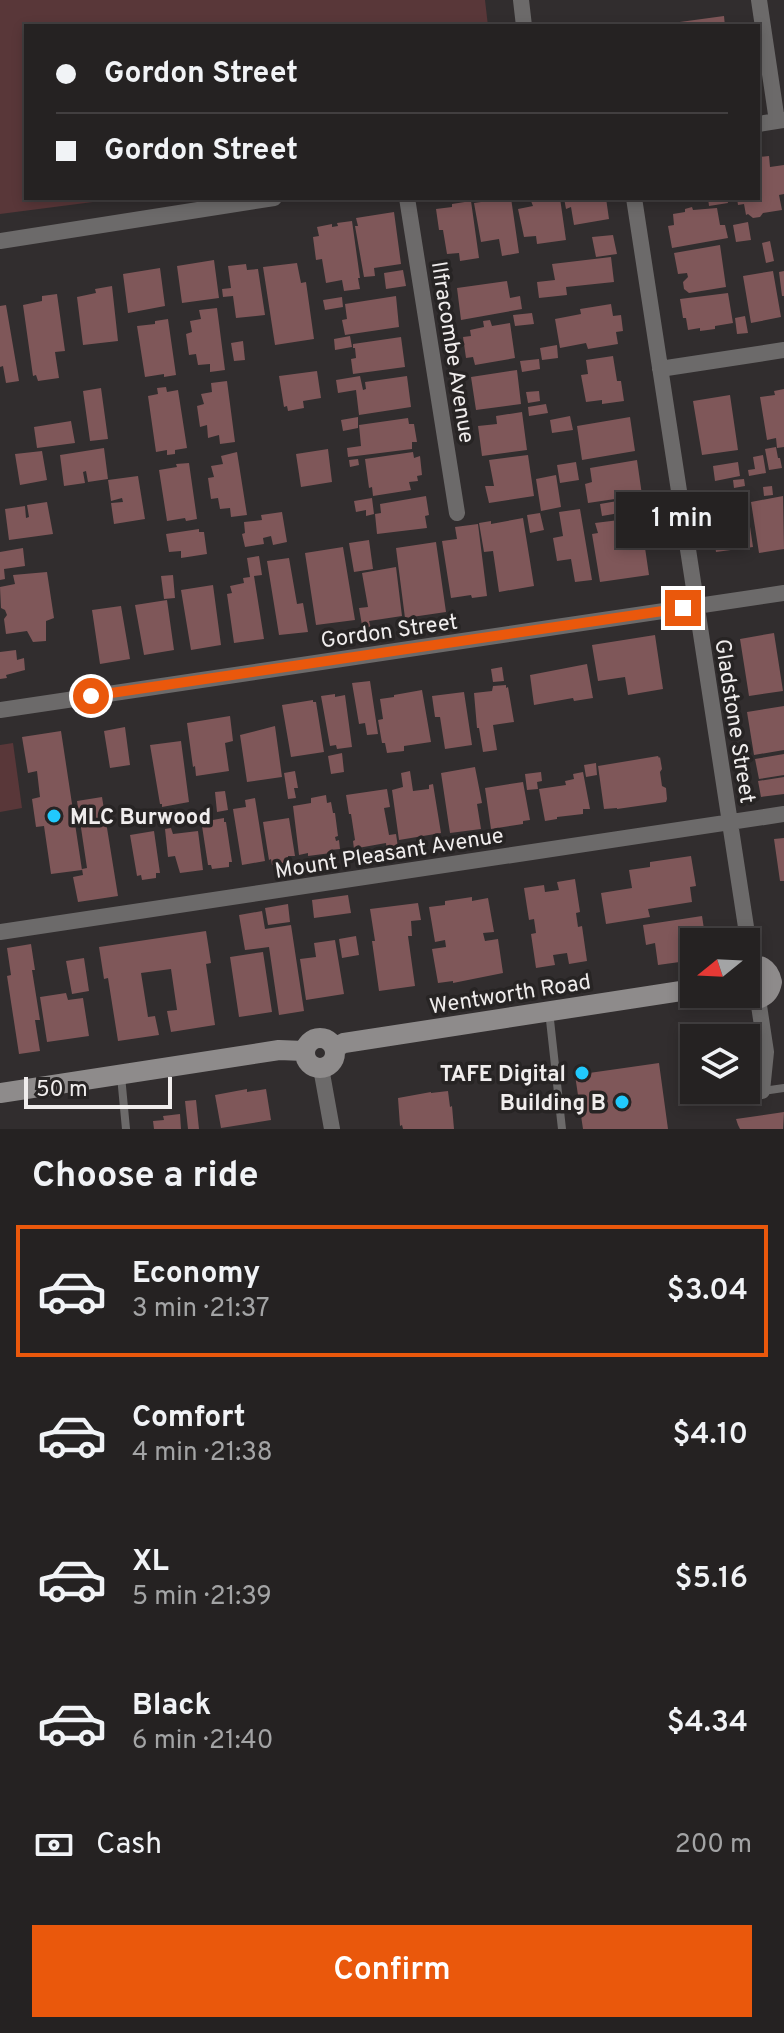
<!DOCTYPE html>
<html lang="en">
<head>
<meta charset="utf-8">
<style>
  :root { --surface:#252222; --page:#2d2a2a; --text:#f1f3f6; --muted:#a3a4a5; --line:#423f40; --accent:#ea580c }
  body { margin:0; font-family:Overpass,sans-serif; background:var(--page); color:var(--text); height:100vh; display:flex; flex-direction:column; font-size:30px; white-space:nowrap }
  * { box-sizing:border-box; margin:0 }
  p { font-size:26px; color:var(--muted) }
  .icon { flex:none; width:44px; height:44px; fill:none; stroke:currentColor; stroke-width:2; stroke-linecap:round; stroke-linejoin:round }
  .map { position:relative; height:1129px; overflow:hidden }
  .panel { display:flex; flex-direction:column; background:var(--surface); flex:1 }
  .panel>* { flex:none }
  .guide { position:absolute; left:24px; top:24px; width:736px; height:176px; border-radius:0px; box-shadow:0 4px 12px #0003,0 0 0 2px var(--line); display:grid; align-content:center; height:176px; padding:0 32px; background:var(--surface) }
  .needle { width:52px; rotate:252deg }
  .controls { position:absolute; left:680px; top:928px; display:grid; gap:16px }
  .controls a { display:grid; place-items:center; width:80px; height:80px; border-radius:0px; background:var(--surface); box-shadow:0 4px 12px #0003,0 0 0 2px var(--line); font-size:40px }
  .scale { position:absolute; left:24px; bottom:20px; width:148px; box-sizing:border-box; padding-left:8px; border:4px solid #f0eded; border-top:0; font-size:22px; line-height:28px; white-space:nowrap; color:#f0eded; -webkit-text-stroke:6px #272424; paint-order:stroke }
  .end { position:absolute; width:36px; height:36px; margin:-18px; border:10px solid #ea580c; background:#fff; box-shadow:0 0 0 4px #fff }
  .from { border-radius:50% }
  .bubble { position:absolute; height:56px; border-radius:0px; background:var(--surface); box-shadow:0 4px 12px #0003,0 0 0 2px var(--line); font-size:26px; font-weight:600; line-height:56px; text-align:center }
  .guide b { display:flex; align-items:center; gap:28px; height:76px; font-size:30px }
  .guide b+b { border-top:2px solid var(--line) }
  .guide i { width:20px; height:20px; background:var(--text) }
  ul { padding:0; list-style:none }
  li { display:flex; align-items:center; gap:24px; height:132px; margin:0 16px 12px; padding:0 16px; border:4px solid transparent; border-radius:0px }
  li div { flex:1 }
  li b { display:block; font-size:30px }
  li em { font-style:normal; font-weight:600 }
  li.selected { border-color:var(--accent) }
  li>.icon { width:72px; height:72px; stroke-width:1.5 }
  h2 { padding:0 32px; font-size:36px; line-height:96px }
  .pay { display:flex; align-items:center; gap:20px; height:88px; padding:0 32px; font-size:30px }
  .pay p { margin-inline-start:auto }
  .button { display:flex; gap:16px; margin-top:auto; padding:16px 32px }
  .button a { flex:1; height:92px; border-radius:0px; background:var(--accent); color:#fff; font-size:32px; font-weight:600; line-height:92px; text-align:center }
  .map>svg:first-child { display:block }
  .green { fill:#593739 }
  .building { fill:#7f5759 }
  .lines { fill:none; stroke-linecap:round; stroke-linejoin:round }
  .lane { stroke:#6c6a6a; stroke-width:8 }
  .street { stroke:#6c6a6a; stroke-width:16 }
  .secondary { stroke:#8e8b8b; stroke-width:20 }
  .route { stroke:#ea580c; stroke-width:10 }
  .poi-dot { fill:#21c9fd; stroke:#272424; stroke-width:3 }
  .labels { text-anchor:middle; stroke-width:7; stroke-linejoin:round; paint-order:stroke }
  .street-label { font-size:22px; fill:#f0eded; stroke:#272424 }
  .poi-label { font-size:22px; font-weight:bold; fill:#f0eded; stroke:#272424; text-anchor:end }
</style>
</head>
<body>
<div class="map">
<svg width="784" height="1129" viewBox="0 0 784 1129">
  <rect width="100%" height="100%" fill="#312d2e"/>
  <path class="green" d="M0,0H485L488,26H26V198H124L0,214Z
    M13,743L22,808L0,812V745Z"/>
  <path class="building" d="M724,16L725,26H665V24Z
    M769,156L770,167L784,165V194L779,195L782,210L763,213L760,217L753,218L748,214L746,215L744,204L738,205L737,198H758V157Z
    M494,198H511L519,253L502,256L499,239L481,242L474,203L495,200Z
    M543,198H560L566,240L537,244L536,236L524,237L518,209L533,206L531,201Z
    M564,198H606L609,219L574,225L571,207L566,209Z
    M708,198H727L728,203L709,206Z
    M471,201L479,258L460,261L459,253L447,254L443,230H439L436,209L452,207V204Z
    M692,207L693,210L717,208L720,225H725L728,238L672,248L668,226L674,225L673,214L685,212V209Z
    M394,212L401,264L374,268L375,276L364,277L355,226H358L356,218Z
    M352,221L360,278H358L360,289L344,291L342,280L326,283L322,259L316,260L313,237L319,236L317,227L332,224V227L338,226L337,223Z
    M748,222L751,240L736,242L733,225Z
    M613,235L617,254L596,257L592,237Z
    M770,241L774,261L766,263L762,243Z
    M720,245L726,287L689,293L684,289L683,282L688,277L687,273L678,274L674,253Z
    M611,257L614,282L566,287L567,295L539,298L537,282L555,280L552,264Z
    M214,260L219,298L182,303L177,266Z
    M297,263L301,283L306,282L314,339L275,345L263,267Z
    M246,264L247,270L258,269L265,315L236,318L233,296L223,297L222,289L231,288L228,266Z
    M160,268L165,306L128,313L123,274Z
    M403,270L406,286L386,289L384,273Z
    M773,271L781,317L751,323L743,276Z
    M784,271V296H782L779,272Z
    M507,281L510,298L520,296L522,309L461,320L457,288Z
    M112,286L118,341L83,345L77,297L96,293L95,289Z
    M728,293L733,323L715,326V329L700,331V328L688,330L686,318H683L680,299Z
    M57,294L65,351L55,352L59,378L38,381L36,375L33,376L23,305L42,301V296Z
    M396,296L399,327L345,335L342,320L347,319L345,304Z
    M342,297L343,307L325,310L323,300Z
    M611,304L613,316L621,315L623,331L616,332L618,344L588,349L586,343L560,348L555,319L581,314L580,309Z
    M6,305L19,381L6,383L3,366L0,367V306Z
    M217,308L225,370L210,372V364L198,365L196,354L189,355L186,334L192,332L190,321L201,319L199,310Z
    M532,313L534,324L515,326L513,315Z
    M745,316L748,333L737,334L735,318Z
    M168,319L176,375L164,377V374L145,377L137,326L155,324V321Z
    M490,320L492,326L510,323L515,358L475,365L473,357L466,358L463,337L471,336L470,330L484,327L483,321Z
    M350,336L352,347L335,350L334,339Z
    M401,337L405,367L353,374L351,359L356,358L355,348H353V344Z
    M243,341L245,360L234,361L231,343Z
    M557,345L558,358L542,360L540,348Z
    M613,356L617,381H621L624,401L602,404V400L586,402L581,375L588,374L586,360Z
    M539,359L540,369L522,372L520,361Z
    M517,370L521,404L476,410L471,377Z
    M317,371L321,398L303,401L304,408L288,411L287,406L284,407L279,376Z
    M360,376L363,390L366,389L365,382L407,376L411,407L359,415L356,390L338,393L336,380Z
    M227,381L235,442L220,444L219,435L208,438L207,425L200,427L197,406L204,404L201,394L212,392L211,383Z
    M166,387L167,392L178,390L187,448L175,450V454L167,455V450L156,452L148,396L158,394L157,388Z
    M101,388L108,439L90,441L83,391Z
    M784,389V447L777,448L776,438L767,440L760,397L775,395L774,391Z
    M539,391L540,401L528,403L526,392Z
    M730,395L738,450L702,455L693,401Z
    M546,404L548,413L529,416L528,407Z
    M522,412L527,450L482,456L478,426L497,424L496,416Z
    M570,416L573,430L552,433L550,420Z
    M358,417V428L343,431L341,420Z
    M630,417L635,451L582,460L577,426Z
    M408,418L409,424H414L417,442H412V449L348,457L347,448L361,446L359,425Z
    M71,421L75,443L37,448L34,427Z
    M776,447L778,458H780L782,468L769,470L765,449Z
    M104,448L108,479L88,482L86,471L83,472L85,483L64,486L60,455Z
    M328,449L332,482L301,487L296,454Z
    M42,451L47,480L20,485L15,454Z
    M237,452L247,515L231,517L230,508L220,509L218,498L211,499L208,478L214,477L211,466L223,464L221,456Z
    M413,452L414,458L420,456L422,475L417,476L418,481L409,482L411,490L373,496L372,487L369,488L365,459Z
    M528,455L534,496L489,503L485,486H494L489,460Z
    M763,455L766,473L749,476L748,470L755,469L753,457Z
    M358,459L359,465L350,467L349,460Z
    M637,460L642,495L588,503L585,484L592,482L590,468Z
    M576,462L579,480L560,483L557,465Z
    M738,462L740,476L715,481L713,466Z
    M189,463L197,519L186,521L185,518L167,521L159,470L177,467L176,464Z
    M556,475L561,507L541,511L536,479Z
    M138,476L145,519L114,524L111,503L123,502L122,498L111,501L108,480Z
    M744,479L745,486L734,488L733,480Z
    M772,486L773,495L764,496L763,487Z
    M426,496L429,515L425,516L427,528L377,534L375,514L381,513L380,504Z
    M783,496L784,549L759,553L751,502Z
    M372,498L374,514L366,516V510L356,512L354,501Z
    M629,499L631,511L602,516L600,504Z
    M47,502L53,534L9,540L5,509L25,506L26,518L29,517L27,505Z
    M747,506L753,547L716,552L710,512Z
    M580,509L592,580L575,582L571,559L557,561L553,538L563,536L559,512Z
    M282,512L287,542L273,545L271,536L263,538L264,544L245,547L242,534L245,533L244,522L262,520L261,515Z
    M540,513L544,530L530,533L527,515Z
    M523,518L534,586L499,592L493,551L484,552L479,523L491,521V524Z
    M619,520L620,529L639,526L641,542L644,541L649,575L600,582L592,534L598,533L595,523Z
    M478,524L487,596L472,598L471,595L451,598L442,541L457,539L455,527Z
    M199,529V532H204L207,554L181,558V551L169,552L166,534Z
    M369,540L373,569L354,572L349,543Z
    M436,542L446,612L405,618L396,548Z
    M343,547L355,620L316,625L305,553Z
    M23,548L25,566L4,569L5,579L0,580V552Z
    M259,556L262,575L254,576L264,639L234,643L227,594L232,593L230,586L244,583L243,578L250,577L247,558Z
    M289,558L297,604L303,603L308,632L279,635L267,561Z
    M396,567L402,616L369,621L371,629L363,631L359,608L368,607L362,573Z
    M47,572L54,618L46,621V641L33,642L27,631L6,634L4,619L7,615L5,610L1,608L0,587L15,584L13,575Z
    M173,575L175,598L164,599L161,576Z
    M213,585L221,645L191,650L181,590Z
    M167,600L174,650L144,655L135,605Z
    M121,606L130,659L100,664L92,610Z
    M774,633L783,691L749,696L740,639Z
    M655,635L663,689L628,695L625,677L598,681L592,645Z
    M16,650L17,660L24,658L25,670L6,675L7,678L0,679V652Z
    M587,664L593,698L574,701L573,698L534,705L530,675Z
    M502,667L504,681L493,682L491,669Z
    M370,681L378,734L367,735L365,723L359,724L352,683Z
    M506,685V688L508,687L514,722L493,725L497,750L483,752L479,728H477L474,693L492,691L493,686Z
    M422,690L431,742L404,746V751L387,753L385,743H382L378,720L383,719L380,699L394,697V695Z
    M464,692L472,745L445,749L440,717H435L432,696Z
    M335,694V697L345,695L352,747L337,749L336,745L330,746L321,696Z
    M313,700V702H316L324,752L291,757L282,705Z
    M784,706V750L754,755L747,712Z
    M230,716L233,741L225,743L229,771L196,776L195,766L193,767L187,723Z
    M275,726L282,777L247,782L240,735Z
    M125,727L130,765L110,768L104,731Z
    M61,731L82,870L51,874L44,826L36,827L32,799L40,797L37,771L28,773L22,737Z
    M181,741L189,802L162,807V804H160L150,745Z
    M342,753L344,772L331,774L328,756Z
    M784,754V775L759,779L755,759Z
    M658,756L659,758L660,757L662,769L660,772L662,786L666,788L667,799L666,802L617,809V808L604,809L598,766Z
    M596,763L597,775L586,777L584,765Z
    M475,767L482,803L477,804L481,829L450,833L441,773Z
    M295,771L298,788H294L296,798L288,799L284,773Z
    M410,771L413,791L429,789V785L433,784L441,833L399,840L392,790L403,787L401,773Z
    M541,772L542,781L537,782L538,789L527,790L525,774Z
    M583,772L590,809H583V814L557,817V819L545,821L539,789L566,785L565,781L574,779L573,774Z
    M784,777V794L761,797L758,781Z
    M523,782L530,820L523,821V824L491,829L485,788Z
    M387,789L390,807L384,808L389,835L396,834L399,854L387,856L386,843L358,848L359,861L352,862L349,849H354L353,841L355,840L351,814H349L346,795Z
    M225,791L228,810L217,812L215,792Z
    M326,795L327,803L331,802L333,813H335L338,836L335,837L336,841L339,840L340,849L330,850L331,853L308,856V853L299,855L293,806L311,803V798Z
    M102,797L118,896L78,902L73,877L83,875L82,869L87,868L77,801Z
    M255,798L265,861L242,865L233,809L246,807L245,800Z
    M206,813L207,823L200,824L199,814Z
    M224,818V822H226L232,862H229V867L212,869L211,865H208L202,826L208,825L207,821Z
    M289,818L295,856H288V862L272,865L271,859L269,860L263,822Z
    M171,828L173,834L198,831L203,870L180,873L175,856L168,857L165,829Z
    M154,831L160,873H156V878L142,880L141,875L137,876L130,835Z
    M784,838V881H780L774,839Z
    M691,856L696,886L690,887L692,902L648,909L650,917L606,924L601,893L632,888L629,870L650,867V862Z
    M575,879L580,912L576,913L578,927L582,926L587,961L569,964L567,953L553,955L555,965L536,968L531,934L536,933L534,919L529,920L524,888L544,885L545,892L559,890L557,882Z
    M348,895L351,913L314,918L312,900Z
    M472,897V901L488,898L494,932L483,933L485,941L498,939L503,973L453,983V981L438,983L432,949L446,947L445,940L435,942L429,907L445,905V901Z
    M418,903L421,920L411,921L412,936H408L415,986L379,991L372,941H375L370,909Z
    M288,904L290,922L268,925L265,908Z
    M262,911L265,929L291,925L304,1011L279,1015L269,947L245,950L239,915Z
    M702,916L706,942H694V960L658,965L655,943L646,945L643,925Z
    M206,931L211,963L206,964L215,1025L171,1032L167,1011L177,1010L171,969L141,973L148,1017L155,1016L159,1035L118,1041L108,978L104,979L99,947Z
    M356,936L359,955L342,958L339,939Z
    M335,940L344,994L306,1000L300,959L316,957L314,943Z
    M31,944L35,970H32L40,1020H35L40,1051L19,1054L7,976L11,975L7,948Z
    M263,952L272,1012L239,1017L230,957Z
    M84,958L89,991L72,994L66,961Z
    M66,993L68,1000L83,998L89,1036L47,1042L40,997Z
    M659,1063L668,1129H583L575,1075Z
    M247,1089V1092L266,1089L271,1120L221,1128L215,1095Z
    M448,1091L450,1107L452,1106L454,1129H403L402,1125L400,1126L398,1098L431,1092V1093Z
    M196,1100L199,1129H188L185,1101Z
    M784,1112L783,1129H740L738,1125L736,1119Z
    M180,1114L181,1129H154L153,1121L164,1120L163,1116Z"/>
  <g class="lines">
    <path class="lane" d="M549,1011L562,1129
      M121,1076L126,1129
      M763,1091L784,1088"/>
    <path class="street" d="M521,0L524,26
      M759,0L777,121
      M758,124L784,120
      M407,198L457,513
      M634,198L752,966
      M0,241L274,198
      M660,369L784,350
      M0,710L784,593
      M0,932L784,814
      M758,999L766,1052L762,1091
      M321,1068L332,1129"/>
    <path class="secondary" d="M742,994C755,1004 769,998 772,982C769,968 759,962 746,967
      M305 1053a15 15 0 1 1 30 0a15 15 0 1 1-30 0Z
      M334,1048L344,1043L694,989
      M0,1093L279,1050L304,1051"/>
  </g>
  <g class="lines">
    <path class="route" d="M91,696L683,608"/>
  </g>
  <g class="poi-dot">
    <circle cx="54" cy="816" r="8"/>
    <circle cx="582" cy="1073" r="8"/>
    <circle cx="622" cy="1102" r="8"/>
  </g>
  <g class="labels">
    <g class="street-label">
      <text transform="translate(454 352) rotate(81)" y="8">Ilfracombe Avenue</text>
      <text transform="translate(389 630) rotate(-8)" y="8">Gordon Street</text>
      <text transform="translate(736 721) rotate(81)" y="8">Gladstone Street</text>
      <text transform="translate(389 852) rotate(-9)" y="8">Mount Pleasant Avenue</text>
      <text transform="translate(510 993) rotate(-9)" y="8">Wentworth Road</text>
    </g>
    <g class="poi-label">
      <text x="70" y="824" text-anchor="start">MLC Burwood</text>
      <text x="566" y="1081">TAFE Digital</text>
      <text x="606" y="1110">Building B</text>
    </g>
  </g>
</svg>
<div class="controls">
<a><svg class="needle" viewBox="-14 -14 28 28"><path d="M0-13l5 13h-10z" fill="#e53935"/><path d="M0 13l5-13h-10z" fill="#a3a4a5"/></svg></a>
<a><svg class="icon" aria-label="layers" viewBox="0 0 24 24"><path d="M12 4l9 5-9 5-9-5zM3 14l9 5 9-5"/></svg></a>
</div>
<div class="scale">50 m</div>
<i class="end from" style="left:91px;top:696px"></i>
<i class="end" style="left:683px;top:608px"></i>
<div class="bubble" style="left:616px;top:492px;width:132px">1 min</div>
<div class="guide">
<b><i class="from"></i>Gordon Street</b>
<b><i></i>Gordon Street</b>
</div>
</div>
<section class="panel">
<h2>Choose a ride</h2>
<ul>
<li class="selected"><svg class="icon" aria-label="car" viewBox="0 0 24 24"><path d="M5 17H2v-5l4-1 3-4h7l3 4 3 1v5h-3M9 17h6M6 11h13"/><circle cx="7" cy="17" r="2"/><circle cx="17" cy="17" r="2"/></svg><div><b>Economy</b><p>3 min · 21:37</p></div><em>$3.04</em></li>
<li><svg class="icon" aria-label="car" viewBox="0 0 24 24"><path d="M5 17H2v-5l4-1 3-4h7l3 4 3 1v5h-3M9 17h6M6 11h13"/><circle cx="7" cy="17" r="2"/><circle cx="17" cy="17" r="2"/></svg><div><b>Comfort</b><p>4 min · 21:38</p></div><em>$4.10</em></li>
<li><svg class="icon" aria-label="car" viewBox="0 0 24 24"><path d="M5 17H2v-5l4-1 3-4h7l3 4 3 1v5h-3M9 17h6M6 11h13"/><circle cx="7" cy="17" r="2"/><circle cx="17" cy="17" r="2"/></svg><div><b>XL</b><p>5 min · 21:39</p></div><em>$5.16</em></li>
<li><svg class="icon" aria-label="car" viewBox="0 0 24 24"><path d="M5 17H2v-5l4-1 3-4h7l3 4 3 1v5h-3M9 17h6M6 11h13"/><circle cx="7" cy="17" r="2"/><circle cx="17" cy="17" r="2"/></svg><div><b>Black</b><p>6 min · 21:40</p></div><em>$4.34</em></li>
</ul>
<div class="pay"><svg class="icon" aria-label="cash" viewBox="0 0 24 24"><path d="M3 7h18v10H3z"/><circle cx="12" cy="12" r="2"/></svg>Cash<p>200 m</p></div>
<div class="button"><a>Confirm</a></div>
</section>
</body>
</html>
